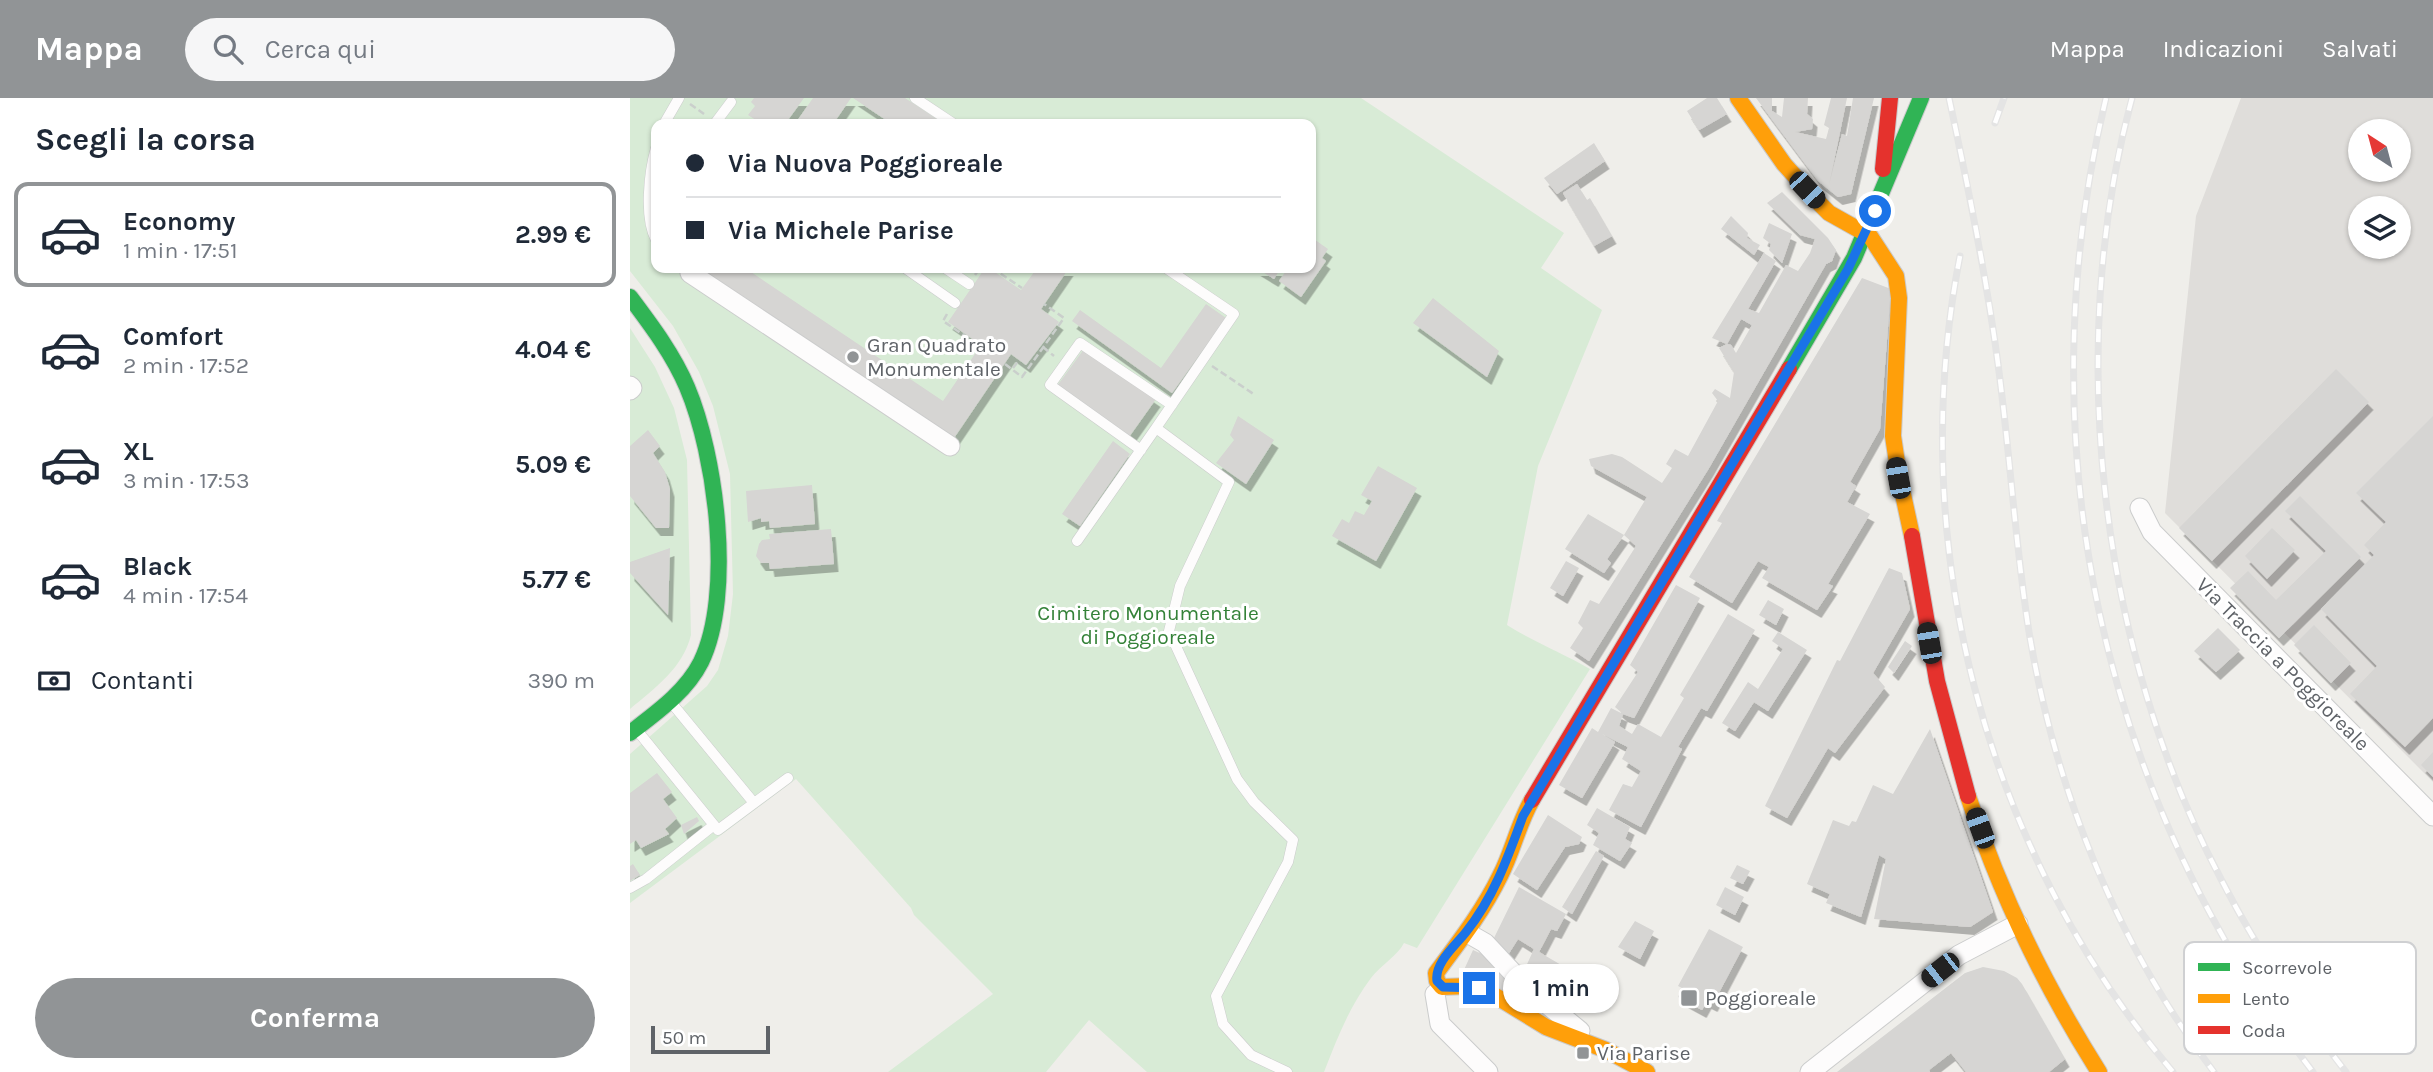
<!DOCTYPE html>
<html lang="it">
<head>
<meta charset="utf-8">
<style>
  :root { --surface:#fff; --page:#f6f6f7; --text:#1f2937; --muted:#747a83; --line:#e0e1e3; --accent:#919496 }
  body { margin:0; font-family:Karla,sans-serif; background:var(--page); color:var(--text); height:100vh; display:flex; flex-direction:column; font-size:26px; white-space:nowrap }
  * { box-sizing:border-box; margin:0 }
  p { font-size:23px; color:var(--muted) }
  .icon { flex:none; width:38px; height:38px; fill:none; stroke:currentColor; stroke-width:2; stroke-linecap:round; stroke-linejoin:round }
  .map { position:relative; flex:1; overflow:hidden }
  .side { display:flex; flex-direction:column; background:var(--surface); width:630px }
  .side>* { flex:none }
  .top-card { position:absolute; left:21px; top:21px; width:665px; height:154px; border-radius:14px; box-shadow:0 2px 5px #0004; display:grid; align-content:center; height:154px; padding:0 35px; background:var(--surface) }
  .needle { width:46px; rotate:324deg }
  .fabs { position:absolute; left:1718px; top:21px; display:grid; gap:14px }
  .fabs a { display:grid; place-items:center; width:63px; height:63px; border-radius:50%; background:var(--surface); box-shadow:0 2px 5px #0004; font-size:35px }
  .scale { position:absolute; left:21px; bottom:18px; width:119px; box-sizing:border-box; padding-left:7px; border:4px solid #5f6368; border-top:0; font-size:19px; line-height:24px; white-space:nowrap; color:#5f6368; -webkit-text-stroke:5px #fff; paint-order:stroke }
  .end { position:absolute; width:32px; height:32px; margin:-16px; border:9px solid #1a73e8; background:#fff; box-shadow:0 0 0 4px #fff }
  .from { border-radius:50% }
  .bubble { position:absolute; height:49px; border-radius:24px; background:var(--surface); box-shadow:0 2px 5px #0004; font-size:23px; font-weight:700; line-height:49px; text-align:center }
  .car { position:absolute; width:21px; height:42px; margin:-21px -10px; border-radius:9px; box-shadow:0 0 5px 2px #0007; background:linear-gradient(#222 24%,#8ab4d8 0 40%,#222 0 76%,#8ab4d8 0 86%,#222 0) }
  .top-card b { display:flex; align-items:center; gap:24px; height:66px; font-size:26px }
  .top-card b+b { border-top:2px solid var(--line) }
  .top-card i { width:18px; height:18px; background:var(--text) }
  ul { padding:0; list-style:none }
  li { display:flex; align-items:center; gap:21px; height:105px; margin:0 14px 10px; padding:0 21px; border:4px solid transparent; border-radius:14px }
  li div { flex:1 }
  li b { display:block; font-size:26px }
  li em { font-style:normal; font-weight:700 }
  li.on { border-color:var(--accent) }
  li>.icon { width:63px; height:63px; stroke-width:1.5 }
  h2 { padding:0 35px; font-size:32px; line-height:84px }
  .pay { display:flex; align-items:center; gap:18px; height:77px; padding:0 35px; font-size:26px }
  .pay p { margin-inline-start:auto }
  .cta { display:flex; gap:14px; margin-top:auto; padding:14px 35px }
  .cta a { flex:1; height:80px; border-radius:42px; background:var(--accent); color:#fff; font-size:28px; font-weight:700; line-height:80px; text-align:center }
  header { display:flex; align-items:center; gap:42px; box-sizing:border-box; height:98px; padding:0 35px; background:var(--accent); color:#fff }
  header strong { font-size:33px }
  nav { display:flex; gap:38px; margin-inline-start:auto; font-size:24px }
  .search { width:490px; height:63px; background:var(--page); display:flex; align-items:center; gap:18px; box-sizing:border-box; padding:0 24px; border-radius:38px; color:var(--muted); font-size:26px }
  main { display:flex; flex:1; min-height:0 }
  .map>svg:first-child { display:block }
  .industrial { fill:#dfddda; fill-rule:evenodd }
  .green { fill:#d8ebd6; fill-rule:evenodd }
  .building { fill:#d6d5d3; filter:url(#shadow) }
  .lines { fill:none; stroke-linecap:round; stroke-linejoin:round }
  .lane-casing { stroke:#cbcccc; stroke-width:11 }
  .street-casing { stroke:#cbcccc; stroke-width:21 }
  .fast-casing { stroke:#cacacb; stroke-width:18 }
  .slow-casing { stroke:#cacacb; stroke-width:18 }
  .jam-casing { stroke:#cacacb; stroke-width:18 }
  .path { stroke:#cacfcc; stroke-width:2.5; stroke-dasharray:7 3.5; stroke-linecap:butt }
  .lane { stroke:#fdfcfc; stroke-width:10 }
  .street { stroke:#fdfcfc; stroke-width:19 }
  .fast { stroke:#30b455; stroke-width:16 }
  .slow { stroke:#ff9f0a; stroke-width:16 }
  .jam { stroke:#e5322d; stroke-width:16 }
  .rail-casing { stroke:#e4e4e4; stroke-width:7 }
  .rail { stroke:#fff; stroke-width:4.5; stroke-dasharray:13; stroke-linecap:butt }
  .route { stroke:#1a73e8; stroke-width:9 }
  .poi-dot { fill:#919496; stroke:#fff; stroke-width:2.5 }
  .labels { text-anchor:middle; stroke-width:6; stroke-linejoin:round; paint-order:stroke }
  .poi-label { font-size:21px; fill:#5f6368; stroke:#fff; text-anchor:start }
  .park-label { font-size:21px; fill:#348238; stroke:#fff }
  .street-label { font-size:21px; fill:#5f6368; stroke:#fff }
  .key { fill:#fff; stroke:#cfd0d2; stroke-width:2 }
  .key-label { font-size:19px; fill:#5f6368 }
</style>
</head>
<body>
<header>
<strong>Mappa</strong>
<div class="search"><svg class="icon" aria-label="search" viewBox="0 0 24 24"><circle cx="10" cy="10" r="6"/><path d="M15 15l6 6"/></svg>Cerca qui</div>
<nav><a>Mappa</a><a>Indicazioni</a><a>Salvati</a></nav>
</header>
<main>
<section class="side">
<h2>Scegli la corsa</h2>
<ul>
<li class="on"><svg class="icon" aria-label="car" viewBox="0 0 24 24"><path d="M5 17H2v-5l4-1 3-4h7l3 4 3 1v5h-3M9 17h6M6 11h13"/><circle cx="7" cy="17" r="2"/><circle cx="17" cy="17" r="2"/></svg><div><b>Economy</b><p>1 min · 17:51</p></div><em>2.99 €</em></li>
<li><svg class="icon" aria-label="car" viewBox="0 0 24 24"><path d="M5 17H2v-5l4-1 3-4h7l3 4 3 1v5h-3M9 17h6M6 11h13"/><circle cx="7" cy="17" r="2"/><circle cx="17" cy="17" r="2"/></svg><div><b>Comfort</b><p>2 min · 17:52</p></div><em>4.04 €</em></li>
<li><svg class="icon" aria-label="car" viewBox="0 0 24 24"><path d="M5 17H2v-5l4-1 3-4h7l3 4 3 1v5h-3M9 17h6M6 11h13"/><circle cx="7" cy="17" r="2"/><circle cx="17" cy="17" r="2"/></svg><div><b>XL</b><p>3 min · 17:53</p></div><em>5.09 €</em></li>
<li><svg class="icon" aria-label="car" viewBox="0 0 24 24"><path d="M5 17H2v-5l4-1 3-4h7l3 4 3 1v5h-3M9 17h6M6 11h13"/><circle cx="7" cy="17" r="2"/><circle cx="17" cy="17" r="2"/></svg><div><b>Black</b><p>4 min · 17:54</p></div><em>5.77 €</em></li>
</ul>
<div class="pay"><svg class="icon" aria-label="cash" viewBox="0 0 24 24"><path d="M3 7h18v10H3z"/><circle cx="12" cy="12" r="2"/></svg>Contanti<p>390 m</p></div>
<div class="cta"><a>Conferma</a></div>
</section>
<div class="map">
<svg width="1803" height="974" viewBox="0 0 1803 974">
  <defs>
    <filter id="shadow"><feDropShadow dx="4.5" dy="8" stdDeviation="0" flood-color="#0004"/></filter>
  </defs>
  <rect width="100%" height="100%" fill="#efeeea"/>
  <path class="industrial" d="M1611,0H1803V684L1535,415L1566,118ZM1731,33H1769V72H1731ZM1731,110H1769V149H1731Z"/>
  <path class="green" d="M0,0H731L934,135L911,170L972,212L908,368L877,527C904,544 933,555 960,571L787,850L774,845C768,857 751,867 741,880C719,909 707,941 694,974H517L459,922L416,974H258L363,896L284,817L281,810L166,681L0,805V656L77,588L88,572L98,538L103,496L100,376L83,308L69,274L43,228L0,173ZM26,26H681V170H26Z
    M0,230L25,269L44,310L57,362L61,537C53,570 25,590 0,611Z"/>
  <path class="building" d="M124,0H174L155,26H132L118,17L125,8L121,4Z
    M183,0H221L203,26H165Z
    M223,0H275L314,26H262Z
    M1077,0H1087L1097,16L1069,32L1057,13Z
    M1126,0H1142V13L1152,19L1154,0H1178L1177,16L1183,21L1182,31L1165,34L1196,41L1199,30L1194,27L1201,0H1217L1199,87L1212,36L1217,38L1223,0H1244L1221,96L1208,99L1188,83Z
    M964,45L975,63L927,96L914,80Z
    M947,86L957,102L960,100L982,138L964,148L933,95Z
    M1152,94L1198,140L1206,152L1202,163L1196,166L1079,370L959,563L940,550L953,530L948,525L960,502L969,506L1006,448L994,437L1017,399L961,368L959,361L982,356L992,359L1032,385L1042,370L1036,366L1045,351L1058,358L1088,303L1082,295L1085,291L1100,300L1104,274L1089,250L1097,246L1101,247L1106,255L1122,227L1111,221L1097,246L1082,240L1134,155L1146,163L1118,211L1129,215L1156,167L1168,173L1180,155L1185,141L1170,137L1137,105Z
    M1101,118L1118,135L1117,140L1130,147L1124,157L1091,131Z
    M1139,125L1162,136L1152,165L1139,152L1141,146L1133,140Z
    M681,139L698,151L692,160L696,163L671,199L649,183L658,170H681Z
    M67,170H115L313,303L351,247L318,224L355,170H359L391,192L407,170H439L411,211L429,224L396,267L381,256L322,343Z
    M626,170H651L644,181Z
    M1232,180L1261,191L1250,331L1220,384L1226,388L1217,404L1240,416L1198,486L1203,488L1187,512L1132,480L1139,469L1128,463L1102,505L1059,479L1092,425L1087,423Z
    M803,200L869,253L857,279L783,225Z
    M576,206L596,220L542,295L442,223L450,212L531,270Z
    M454,251L526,301L499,339L427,288Z
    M1706,271L1739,304L1582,463L1549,430Z
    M608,318L644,342L616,386L586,365L604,342L600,337Z
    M1803,318V620L1775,649L1720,596L1747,568L1691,511L1744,457L1734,447L1756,424L1726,395Z
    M18,332L30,348L23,355L35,374L40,391L39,430H26L0,398V348Z
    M483,343L500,356L450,428L432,416Z
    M748,368L787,390L746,463L702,438L712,421L719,425L725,413L734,417L742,403L731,397Z
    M182,387L185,426L140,430L139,423L131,424V420L118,424L116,393Z
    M1670,398L1731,459L1649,540L1600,490L1618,473L1646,502L1696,453L1655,413Z
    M958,416L994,437L977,461L981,465L974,475L935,451Z
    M1642,430L1665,452L1637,481L1615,458Z
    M201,431L204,466L140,471L139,465H131L126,458L129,446L132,442L140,441L139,436Z
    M40,450L38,517L0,475V464Z
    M936,463L949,470L933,498L920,490Z
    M1259,470L1272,475L1280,511L1243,575L1255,589L1205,655L1198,650L1157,720L1135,708L1207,562L1210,563Z
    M1046,487L1070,500L1004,620L993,616L989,628L1002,636L1008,626L1031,639L1054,600L1050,597L1098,516L1125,532L1077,613L1071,610L1048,649L1052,651L1011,729L979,712L993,686L1002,689L1011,673L992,661L998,649L972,636L985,644L952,700L929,687L962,630L968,634L981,610L993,616L985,609L1008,574L1000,567Z
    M1138,502L1154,511L1146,527L1129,517Z
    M1684,527L1721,565L1701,585L1664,547Z
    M1588,530L1610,552L1586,574L1564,553Z
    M1148,534L1177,552L1138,613L1124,604L1105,633L1092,625L1118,584L1128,591L1153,551L1142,543Z
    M1275,543L1282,548L1264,575L1258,569Z
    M1300,631L1363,814L1340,829L1244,821L1256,761L1249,757L1231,819L1196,805L1200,796L1177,786L1203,722L1219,728L1222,723L1226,724L1243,687L1263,696Z
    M1803,654V679L1791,667Z
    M27,675L42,694L33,701L47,720L35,731L39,736L11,750L6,742L0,746V695Z
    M967,710L1000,729L995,741L1002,745L990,763L963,747L969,735L957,727Z
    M918,717L952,739L949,746L935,749L907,792L883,776Z
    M67,719L69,723L54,736L51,727Z
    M966,753L974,758L942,816L932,809Z
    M3,766L10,777L0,783V768Z
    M1107,767L1120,773L1113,786L1100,780Z
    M889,789L936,816L927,833L921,831L909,854L950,878L934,911L892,877L904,851L888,841L876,860L863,842Z
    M1095,789L1114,799L1105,817L1086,807Z
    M1005,823L1024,833L1010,861L988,849Z
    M1079,831L1113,849L1083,906L1077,903L1072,912L1048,899L1052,890L1048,888Z
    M843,852L854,857L870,876L894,896L877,898L833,874Z
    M1353,869L1374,873L1387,880L1392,886L1435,961L1419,974H1336L1321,955L1299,972L1300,974H1207L1335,875Z"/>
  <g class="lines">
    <g class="lane-casing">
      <path id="lane" d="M285,0L324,26
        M34,26L49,0
        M89,26L86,24L101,4
        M26,50C19,74 14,119 26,142
        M275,170L325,205
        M315,170L339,186
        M536,170L604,216L526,330L599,384L550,488L539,533L607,681L624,704L663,742L658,764L586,898L593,926L621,957L657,974
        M511,352L420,287L450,245L542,307
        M447,443L526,330
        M40,603L124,705
        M6,631L88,732L158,680
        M0,790L16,781L84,727"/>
    </g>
    <g class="street-casing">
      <path id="street" d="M60,175L320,348
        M0,288L2,290L0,292
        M1510,410L1522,434L1803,718
        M841,837L855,845L896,889L950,933
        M805,896L810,926L858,974
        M1180,974L1329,857L1388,826"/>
    </g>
    <g class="fast-casing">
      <path id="fast" d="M0,199C21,227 43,256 57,289C86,357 104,496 71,564C56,594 26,615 0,635
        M1159,271L1224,160L1291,0"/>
    </g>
    <g class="slow-casing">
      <path id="slow" d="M1108,0L1154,66L1189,105L1199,115L1240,138L1266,178L1269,200L1263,338L1269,378L1282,438
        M1338,698C1370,796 1414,887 1469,974
        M902,702C888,726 883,753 870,778C853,813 829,844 806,875L807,883L812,889L838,888L859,894L916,929L976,952L1017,974"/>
    </g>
    <g class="jam-casing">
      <path id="jam" d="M1253,71L1260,0
        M1282,438L1307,583L1338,698
        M902,702L1159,271"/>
    </g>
    <path class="path" d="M60,6L74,16
      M362,170L392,190
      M345,177L350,170
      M317,216L313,223L350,248
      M413,249L424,258
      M375,266L392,279L434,220L414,206
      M582,268L625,297
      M383,270L389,262"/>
    <use href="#lane" class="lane"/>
    <use href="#street" class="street"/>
    <use href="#fast" class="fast"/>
    <use href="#slow" class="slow"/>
    <use href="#jam" class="jam"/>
    <g class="rail-casing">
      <path id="rail" d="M1319,0C1338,88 1356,176 1368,266C1380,355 1385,445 1399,534C1425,691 1487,847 1584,974
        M1476,0C1394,340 1469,697 1683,974
        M1502,0C1434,252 1470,553 1592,783C1627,851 1669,914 1716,974
        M1365,25L1374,0
        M1330,158C1274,444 1354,752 1543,974"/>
    </g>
    <use href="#rail" class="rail"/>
  </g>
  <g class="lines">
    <path class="route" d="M849,890L813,889L807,883C804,865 826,847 836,834C864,799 878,759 893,718L1218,171L1245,113"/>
  </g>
  <g class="poi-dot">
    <circle cx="223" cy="259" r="7"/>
    <rect x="1050" y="891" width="18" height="18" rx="3.5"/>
    <rect x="946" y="948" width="14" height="14" rx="3.5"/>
  </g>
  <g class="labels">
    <g class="poi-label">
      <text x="237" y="254">Gran Quadrato<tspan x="237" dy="24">Monumentale</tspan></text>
      <text x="1075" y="907">Poggioreale</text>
      <text x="967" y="962">Via Parise</text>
    </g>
    <g class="park-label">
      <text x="518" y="522">Cimitero Monumentale<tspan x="518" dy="24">di Poggioreale</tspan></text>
    </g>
    <g class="street-label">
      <text transform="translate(1653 566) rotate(45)" y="7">Via Traccia a Poggioreale</text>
    </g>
  </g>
  <rect x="1554" y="844" width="232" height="112" rx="10" class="key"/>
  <rect x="1568" y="865" width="32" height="8" fill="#30b455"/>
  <rect x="1568" y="896" width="32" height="9" fill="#ff9f0a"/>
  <rect x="1568" y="928" width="32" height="8" fill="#e5322d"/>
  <g class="key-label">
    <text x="1612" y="876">Scorrevole</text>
    <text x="1612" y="907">Lento</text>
    <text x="1612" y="939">Coda</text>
  </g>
</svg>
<div class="fabs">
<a><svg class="needle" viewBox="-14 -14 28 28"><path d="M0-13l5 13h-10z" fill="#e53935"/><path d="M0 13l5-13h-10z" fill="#747a83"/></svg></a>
<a><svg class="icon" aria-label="layers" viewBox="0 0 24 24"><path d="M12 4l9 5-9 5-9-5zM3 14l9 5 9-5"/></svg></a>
</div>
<div class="scale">50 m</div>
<i class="end from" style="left:1245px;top:113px"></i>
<i class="end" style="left:849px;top:890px"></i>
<div class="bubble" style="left:873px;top:866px;width:116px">1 min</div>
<i class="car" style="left:1177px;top:92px;rotate:137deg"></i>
<i class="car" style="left:1268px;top:380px;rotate:350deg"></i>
<i class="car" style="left:1299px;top:545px;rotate:350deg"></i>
<i class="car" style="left:1350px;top:730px;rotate:340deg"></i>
<i class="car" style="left:1310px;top:872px;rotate:232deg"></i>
<div class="top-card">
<b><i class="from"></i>Via Nuova Poggioreale</b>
<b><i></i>Via Michele Parise</b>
</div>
</div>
</main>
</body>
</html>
